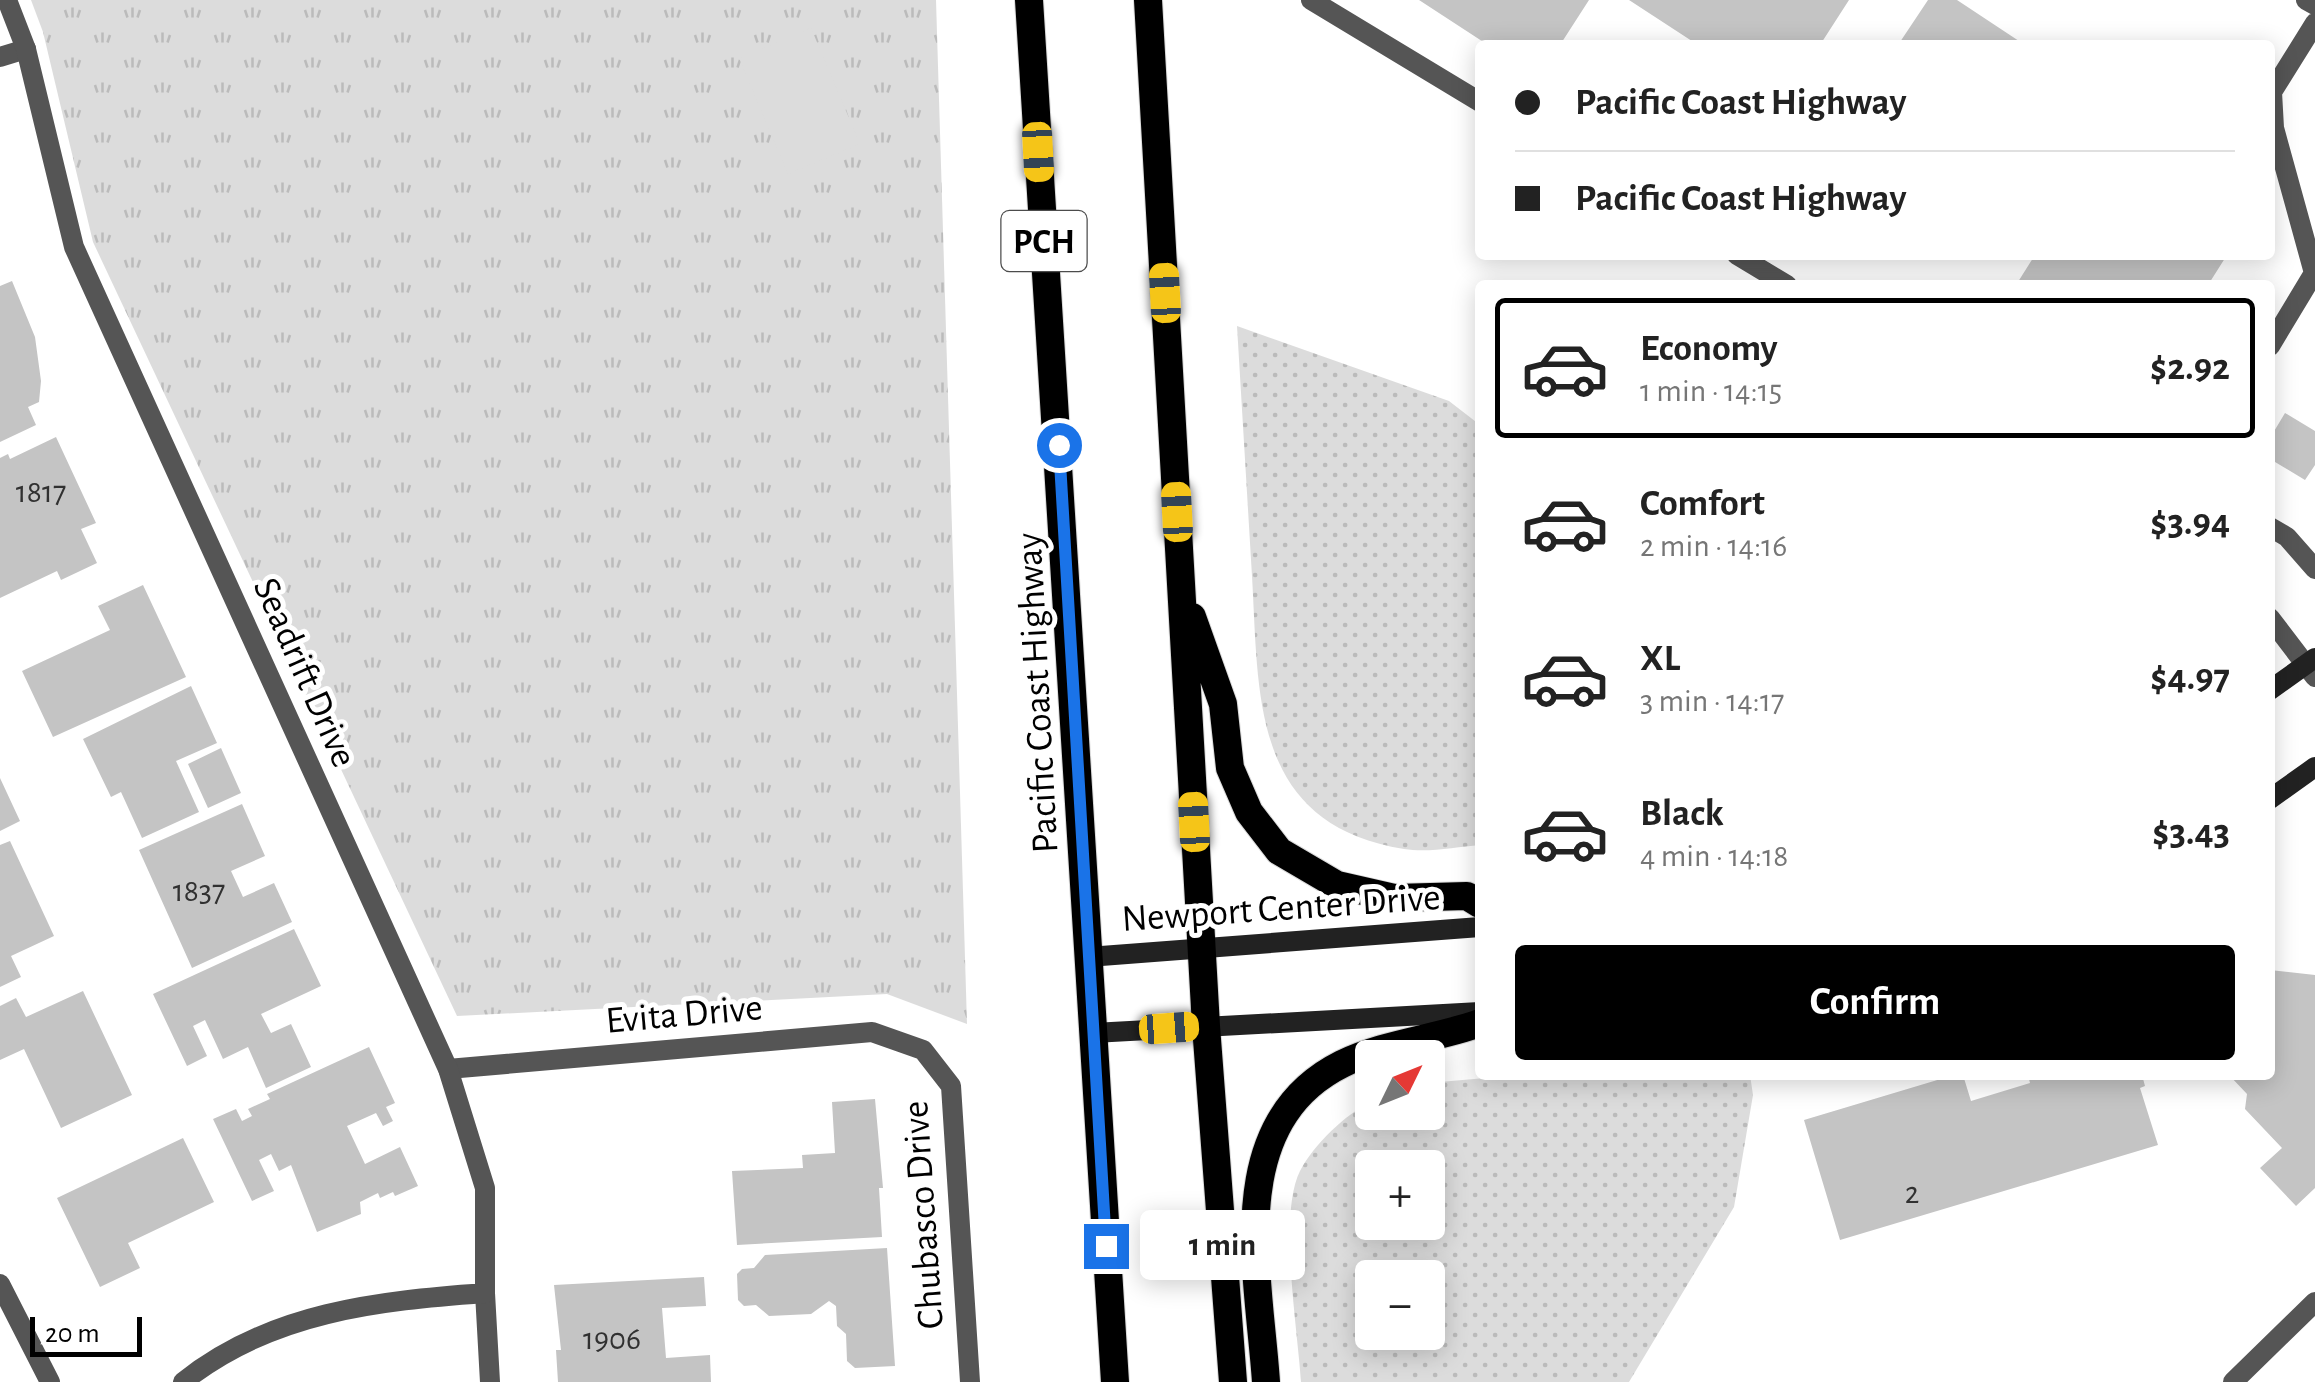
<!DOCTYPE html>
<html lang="en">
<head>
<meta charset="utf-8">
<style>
  :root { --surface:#fff; --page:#f2f2f2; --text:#222; --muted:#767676; --line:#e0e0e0; --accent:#000 }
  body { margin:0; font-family:"Alegreya Sans",sans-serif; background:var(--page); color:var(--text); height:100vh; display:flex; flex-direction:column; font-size:38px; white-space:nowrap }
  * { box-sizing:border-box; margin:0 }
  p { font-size:32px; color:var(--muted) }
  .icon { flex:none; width:55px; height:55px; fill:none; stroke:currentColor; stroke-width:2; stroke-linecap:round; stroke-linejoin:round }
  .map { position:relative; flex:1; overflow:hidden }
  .side { position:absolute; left:1475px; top:280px; width:800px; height:800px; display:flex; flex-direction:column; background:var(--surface); border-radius:10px; box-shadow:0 5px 25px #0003 }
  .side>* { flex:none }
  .top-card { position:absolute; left:1475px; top:40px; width:800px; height:220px; border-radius:10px; box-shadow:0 5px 25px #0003; display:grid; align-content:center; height:220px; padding:0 40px; background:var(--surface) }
  .needle { width:65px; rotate:47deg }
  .fabs { position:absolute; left:1355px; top:1040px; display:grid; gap:20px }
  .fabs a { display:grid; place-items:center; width:90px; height:90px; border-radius:10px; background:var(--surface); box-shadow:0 5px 25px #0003; font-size:50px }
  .scale { position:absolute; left:30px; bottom:25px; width:112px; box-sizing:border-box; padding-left:10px; border:5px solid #000; border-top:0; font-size:28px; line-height:35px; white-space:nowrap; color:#000; -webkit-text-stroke:8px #fff; paint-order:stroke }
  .end { position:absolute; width:45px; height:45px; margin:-22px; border:12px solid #1a73e8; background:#fff; box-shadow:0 0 0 5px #fff }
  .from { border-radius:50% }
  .bubble { position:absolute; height:70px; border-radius:10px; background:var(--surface); box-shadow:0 5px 25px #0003; font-size:32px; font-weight:700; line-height:70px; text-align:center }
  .car { position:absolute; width:30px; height:60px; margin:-30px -15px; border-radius:12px; box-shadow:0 0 8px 2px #0007; background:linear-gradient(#f5c518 24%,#345 0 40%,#f5c518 0 76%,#345 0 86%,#f5c518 0) }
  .top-card b { display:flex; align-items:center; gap:35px; height:95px; font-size:38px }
  .top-card b+b { border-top:2px solid var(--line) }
  .top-card i { width:25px; height:25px; background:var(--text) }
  ul { padding:18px 0 0; list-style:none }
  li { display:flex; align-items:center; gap:30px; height:140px; margin:0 20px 15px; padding:0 20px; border:5px solid transparent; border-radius:10px }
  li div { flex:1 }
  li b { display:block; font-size:38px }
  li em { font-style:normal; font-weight:700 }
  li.selected { border-color:var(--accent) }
  li>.icon { width:90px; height:90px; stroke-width:1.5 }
  .button { display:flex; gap:20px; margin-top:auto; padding:20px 40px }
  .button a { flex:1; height:115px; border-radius:10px; background:var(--accent); color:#fff; font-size:40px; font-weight:700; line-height:115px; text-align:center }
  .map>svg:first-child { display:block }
  .grass { fill:url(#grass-dots); fill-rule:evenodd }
  .park { fill:url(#park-tufts) }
  .pitch { fill:#dcdcdc }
  .building { fill:#c4c4c4 }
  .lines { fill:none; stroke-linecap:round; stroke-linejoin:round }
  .trunk-casing { stroke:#dbdbdb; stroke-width:30 }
  .service { stroke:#555; stroke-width:20 }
  .minor { stroke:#555; stroke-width:20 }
  .tertiary { stroke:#555; stroke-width:20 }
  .secondary { stroke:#222; stroke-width:20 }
  .trunk { stroke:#000; stroke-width:28 }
  .route { stroke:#1a73e8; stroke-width:12 }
  .labels { text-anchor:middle; stroke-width:10; stroke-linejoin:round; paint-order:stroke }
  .number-label { font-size:32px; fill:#313131 }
  .shield { fill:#fff; stroke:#4c4c4c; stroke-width:2.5 }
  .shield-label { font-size:35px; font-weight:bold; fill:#000 }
  .street-label { font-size:38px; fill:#000; stroke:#fff }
</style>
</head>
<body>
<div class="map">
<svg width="2315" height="1382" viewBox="0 0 2315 1382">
  <defs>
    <pattern id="grass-dots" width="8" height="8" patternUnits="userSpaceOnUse" patternTransform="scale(2.5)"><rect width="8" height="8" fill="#dcdcdc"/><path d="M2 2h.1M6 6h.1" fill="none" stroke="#bbb" stroke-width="1.8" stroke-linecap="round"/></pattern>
    <pattern id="park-tufts" width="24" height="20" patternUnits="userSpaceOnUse" patternTransform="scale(2.5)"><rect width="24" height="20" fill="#dcdcdc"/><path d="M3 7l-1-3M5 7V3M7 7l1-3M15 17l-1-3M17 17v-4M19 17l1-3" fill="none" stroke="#bbb"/></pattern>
  </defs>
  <rect width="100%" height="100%" fill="#fff"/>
  <path class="grass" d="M1237,326L1449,401L1480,425V845C1456,847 1428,853 1404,849C1251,824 1259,697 1252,576C1247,493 1242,409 1237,326Z
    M1520,1075H1750L1753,1095L1734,1207L1629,1382H1301C1298,1331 1278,1214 1300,1171C1314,1144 1346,1114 1372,1101V1112H1428V1083ZM1372,1168H1428V1222H1372ZM1372,1278H1428V1332H1372Z"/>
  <path class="park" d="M31,0H936L967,1024L887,994L457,1016L93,242L43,32Z"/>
  <path class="pitch" d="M811,28L860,144L788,174L739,58Z"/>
  <path class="building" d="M1419,0H1589L1560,45H1488Z
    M1629,0H1849L1820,45H1698Z
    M1928,0H1957L2025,45H1898Z
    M2035,255H2227L2208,285H2016Z
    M12,281L35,337L41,381L39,402L28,407L36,425L0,442V286Z
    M2285,413L2315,431V465L2305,480L2270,459V438Z
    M56,437L96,523L81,529L97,563L61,580L57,571L0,598V458L8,454L10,459Z
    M143,585L186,677L53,737L22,671L110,630L98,606Z
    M191,686L217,743L176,761L199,812L142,838L121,792L111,797L83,739Z
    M221,748L241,793L208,808L188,764Z
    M0,778L20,821L0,831Z
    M242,804L265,856L231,871L243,897L274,883L292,922L192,968L139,850Z
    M10,841L54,936L11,956L21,977L0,987V845Z
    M294,929L321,986L261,1014L271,1033L291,1024L311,1067L266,1088L248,1047L223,1059L205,1020L193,1026L207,1056L187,1066L153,994Z
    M2270,970L2315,975V1188L2296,1206L2260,1168L2282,1148L2245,1109L2247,1094L2229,1075H2270Z
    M83,991L132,1095L61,1128L24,1049L0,1060V1006L16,998L26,1017Z
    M369,1047L395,1103L386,1107L393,1121L383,1126L376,1113L347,1126L365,1164L400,1147L418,1186L395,1196L393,1192L380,1198L378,1193L360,1202L361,1214L317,1232L291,1165L279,1171L271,1154L259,1160L274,1191L252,1201L213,1119L236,1109L242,1121L252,1116L248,1109L270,1099L267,1094Z
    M1954,1075H1963L1971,1101L2030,1083L2028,1075H2142L2145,1086L2140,1088L2158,1145L1840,1240L1804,1120Z
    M875,1099L883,1188H879L882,1237L737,1245L732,1171L803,1168L802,1155L835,1153L832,1102Z
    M183,1138L214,1202L128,1243L140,1268L100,1287L57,1198Z
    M887,1248L895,1366L855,1368L847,1361L846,1334L837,1326L836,1306L829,1301L811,1314L769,1316L756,1305L744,1306L738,1300L737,1274L742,1269L754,1268L765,1255Z
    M704,1277L706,1306L662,1308L666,1358L710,1355L711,1382H558L556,1350H561L554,1285Z"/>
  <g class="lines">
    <g class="trunk-casing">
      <path id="trunk" d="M1029,0L1115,1382
        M1148,0L1206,1026L1233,1382
        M1192,617L1223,704L1230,768L1249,812L1279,851L1337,885L1394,898L1467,896L1480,904
        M1266,1382C1259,1275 1222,1124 1342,1064C1385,1043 1435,1039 1480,1023"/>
    </g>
    <path class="service" d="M1311,0L1480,102
      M2306,0L2315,5
      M1737,255L1787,285
      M2270,346L2314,273L2274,128L2272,92L2315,23
      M2270,527L2287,537L2315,569
      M2270,618L2315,677
      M2233,1382L2315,1302"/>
    <path class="minor" d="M0,57L26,49
      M448,1069L872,1032L923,1050L951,1086L970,1382
      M0,1284L50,1382
      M485,1293L490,1382"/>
    <path class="tertiary" d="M7,0L26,49L74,247L448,1069L485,1188V1293C378,1301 270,1312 183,1382"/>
    <path class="secondary" d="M2270,690L2315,658
      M2270,799L2315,767
      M1088,957L1480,927
      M1093,1033L1480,1012"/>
    <use href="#trunk" class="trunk"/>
  </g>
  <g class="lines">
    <path class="route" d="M1059,445L1106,1246"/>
  </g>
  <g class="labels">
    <g class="number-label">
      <text x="41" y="502">1817</text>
      <text x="199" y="901">1837</text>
      <text x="1912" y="1203">2</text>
      <text x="612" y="1349">1906</text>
    </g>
    <rect class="shield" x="1001.5" y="211" width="85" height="60" rx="8"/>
    <g class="shield-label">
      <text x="1044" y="253">PCH</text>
    </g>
    <g class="street-label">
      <text transform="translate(306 672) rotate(66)" y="13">Seadrift Drive</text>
      <text transform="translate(1036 693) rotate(-93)" y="13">Pacific Coast Highway</text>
      <text transform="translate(1281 907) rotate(-4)" y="13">Newport Center Drive</text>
      <text transform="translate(684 1013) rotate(-5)" y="13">Evita Drive</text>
      <text transform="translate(922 1215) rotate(-94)" y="13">Chubasco Drive</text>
    </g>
  </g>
</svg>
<div class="fabs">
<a><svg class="needle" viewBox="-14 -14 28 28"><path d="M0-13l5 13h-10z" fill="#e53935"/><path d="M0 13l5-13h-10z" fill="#767676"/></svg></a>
<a>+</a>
<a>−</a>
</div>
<div class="scale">20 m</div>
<i class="end from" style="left:1059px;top:445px"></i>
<i class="end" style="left:1106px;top:1246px"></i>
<div class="bubble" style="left:1140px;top:1210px;width:165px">1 min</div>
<i class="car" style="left:1038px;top:152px;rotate:177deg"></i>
<i class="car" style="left:1165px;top:293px;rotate:357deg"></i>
<i class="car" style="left:1177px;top:512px;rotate:357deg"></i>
<i class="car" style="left:1194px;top:822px;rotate:357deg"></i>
<i class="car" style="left:1169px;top:1028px;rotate:86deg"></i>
<div class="top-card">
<b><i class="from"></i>Pacific Coast Highway</b>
<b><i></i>Pacific Coast Highway</b>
</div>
<section class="side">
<ul>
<li class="selected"><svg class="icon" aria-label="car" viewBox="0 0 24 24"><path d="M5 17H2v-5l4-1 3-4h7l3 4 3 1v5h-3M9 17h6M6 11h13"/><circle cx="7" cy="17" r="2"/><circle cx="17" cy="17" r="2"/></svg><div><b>Economy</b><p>1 min · 14:15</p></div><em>$2.92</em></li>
<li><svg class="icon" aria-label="car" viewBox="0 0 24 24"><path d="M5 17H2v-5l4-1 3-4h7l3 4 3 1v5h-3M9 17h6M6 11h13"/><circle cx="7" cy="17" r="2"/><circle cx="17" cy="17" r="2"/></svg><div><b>Comfort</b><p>2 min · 14:16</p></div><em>$3.94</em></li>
<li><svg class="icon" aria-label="car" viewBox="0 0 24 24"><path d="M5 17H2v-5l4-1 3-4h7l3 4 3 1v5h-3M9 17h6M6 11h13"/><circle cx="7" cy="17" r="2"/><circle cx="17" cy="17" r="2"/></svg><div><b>XL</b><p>3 min · 14:17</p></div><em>$4.97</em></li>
<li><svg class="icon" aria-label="car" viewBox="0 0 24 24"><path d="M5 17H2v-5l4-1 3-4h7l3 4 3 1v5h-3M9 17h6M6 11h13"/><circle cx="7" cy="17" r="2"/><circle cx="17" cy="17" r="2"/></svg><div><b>Black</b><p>4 min · 14:18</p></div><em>$3.43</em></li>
</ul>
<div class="button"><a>Confirm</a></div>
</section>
</div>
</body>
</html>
